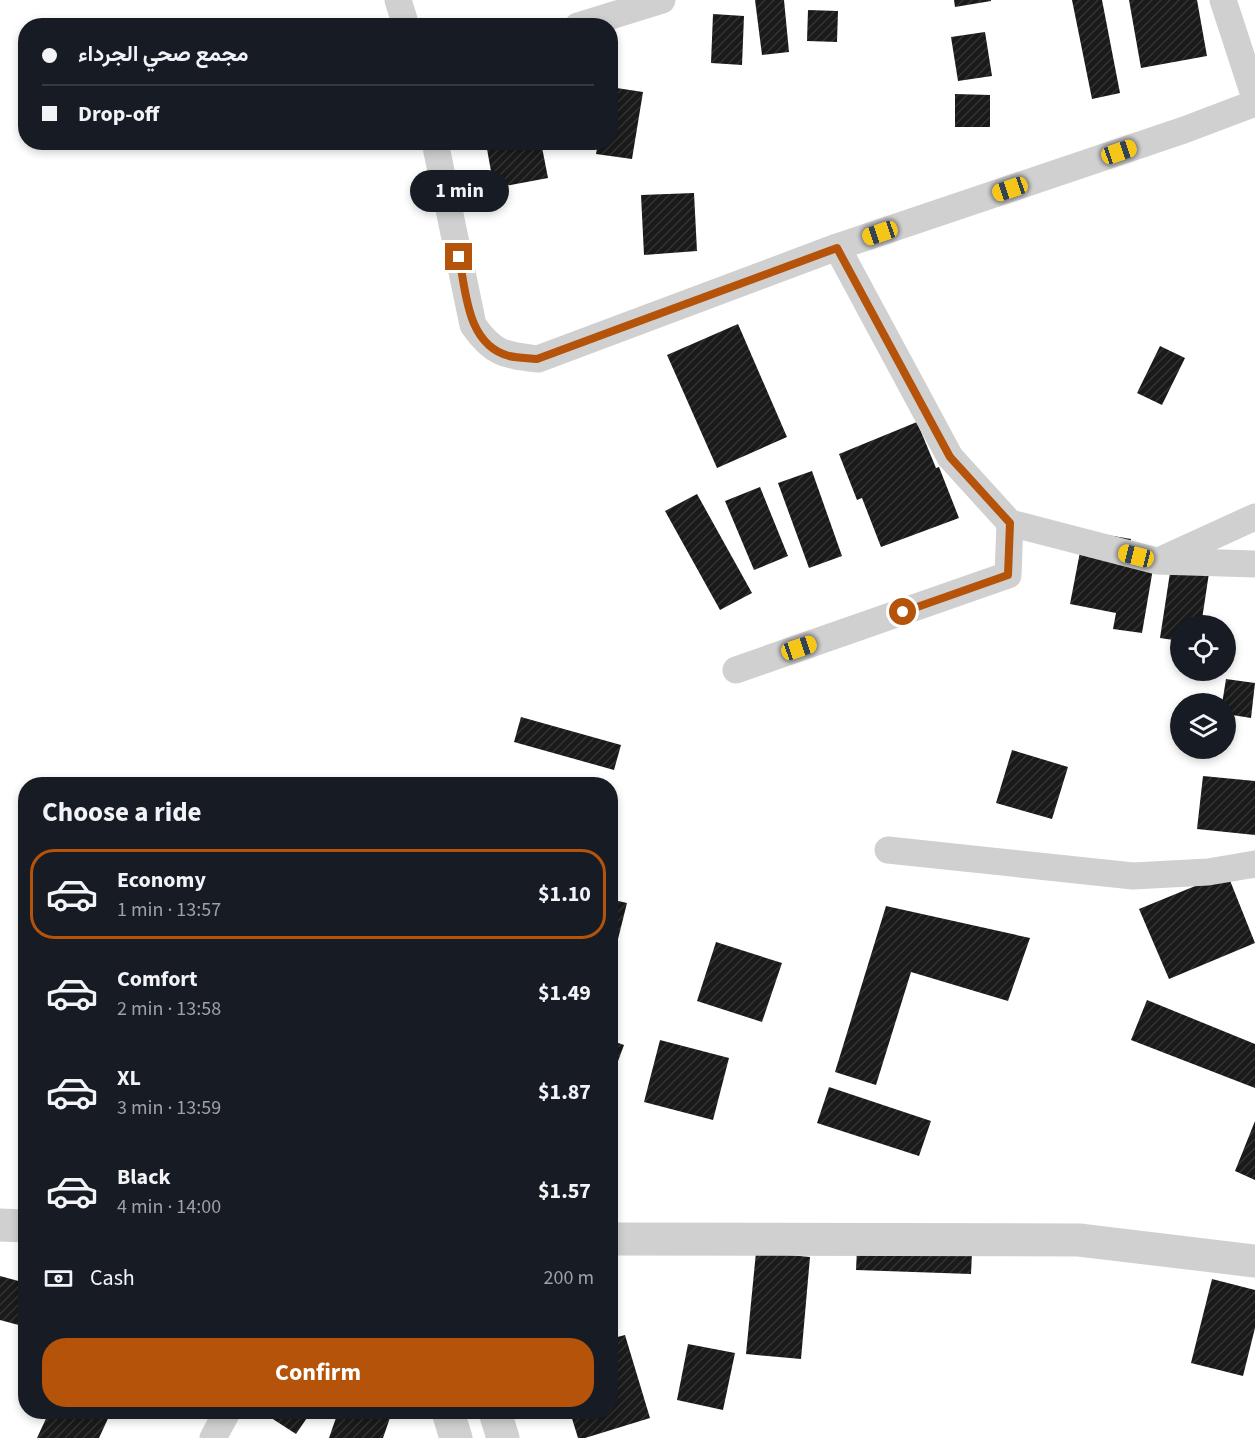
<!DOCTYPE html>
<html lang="en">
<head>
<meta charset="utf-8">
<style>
  :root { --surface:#171b24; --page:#242831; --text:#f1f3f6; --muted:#9ea1a6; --line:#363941; --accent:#b45309 }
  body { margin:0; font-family:"Source Sans 3",Vazirmatn,sans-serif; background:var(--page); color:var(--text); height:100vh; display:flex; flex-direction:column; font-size:22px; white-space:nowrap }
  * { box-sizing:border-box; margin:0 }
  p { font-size:20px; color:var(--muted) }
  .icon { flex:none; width:33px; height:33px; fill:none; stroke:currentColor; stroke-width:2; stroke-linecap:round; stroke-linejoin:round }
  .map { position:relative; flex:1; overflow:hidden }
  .sheet { position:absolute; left:18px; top:777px; width:600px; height:642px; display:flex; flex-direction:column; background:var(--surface); border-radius:24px; box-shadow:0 3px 9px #0003 }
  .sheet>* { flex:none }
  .guide { position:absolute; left:18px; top:18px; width:600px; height:132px; border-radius:24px; box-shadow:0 3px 9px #0003; display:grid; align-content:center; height:132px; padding:0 24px; background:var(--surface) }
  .buttons { position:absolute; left:1170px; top:615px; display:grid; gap:12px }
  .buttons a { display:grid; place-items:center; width:66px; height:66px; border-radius:50%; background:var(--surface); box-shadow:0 3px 9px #0003; font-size:30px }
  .end { position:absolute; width:27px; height:27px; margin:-14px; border:8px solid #b45309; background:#fff; box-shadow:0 0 0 3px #fff }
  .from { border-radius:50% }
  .bubble { position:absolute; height:42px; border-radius:21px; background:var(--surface); box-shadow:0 3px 9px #0003; font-size:20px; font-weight:700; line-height:42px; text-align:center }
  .car { position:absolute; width:18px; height:36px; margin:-18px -9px; border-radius:8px; box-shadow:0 0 4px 2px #0007; background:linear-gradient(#f5c518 24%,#345 0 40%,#f5c518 0 76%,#345 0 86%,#f5c518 0) }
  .guide b { display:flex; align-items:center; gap:21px; height:57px; font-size:22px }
  .guide b+b { border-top:2px solid var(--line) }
  .guide i { width:15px; height:15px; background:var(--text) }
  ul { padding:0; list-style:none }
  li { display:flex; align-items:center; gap:18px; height:90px; margin:0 12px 9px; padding:0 12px; border:3px solid transparent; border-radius:24px }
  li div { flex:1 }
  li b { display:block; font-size:22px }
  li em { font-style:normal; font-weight:700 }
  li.on { border-color:var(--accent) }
  li>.icon { width:54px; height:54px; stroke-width:1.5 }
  h2 { padding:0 24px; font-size:27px; line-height:72px }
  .pay { display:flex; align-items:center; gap:15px; height:66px; padding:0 24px; font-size:22px }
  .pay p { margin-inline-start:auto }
  .action { display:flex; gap:12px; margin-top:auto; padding:12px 24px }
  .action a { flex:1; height:69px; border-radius:24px; background:var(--accent); color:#fff; font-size:24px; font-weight:700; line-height:69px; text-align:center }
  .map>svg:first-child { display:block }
  .building { fill:url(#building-hatch) }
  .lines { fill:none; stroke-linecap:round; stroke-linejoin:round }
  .minor { stroke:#d0d0d0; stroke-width:27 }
  .tertiary { stroke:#d0d0d0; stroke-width:33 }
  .route { stroke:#b45309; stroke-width:8 }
</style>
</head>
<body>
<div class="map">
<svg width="1255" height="1438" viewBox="0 0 1255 1438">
  <defs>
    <pattern id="building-hatch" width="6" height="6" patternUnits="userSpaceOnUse" patternTransform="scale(1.5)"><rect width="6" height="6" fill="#1a1a1a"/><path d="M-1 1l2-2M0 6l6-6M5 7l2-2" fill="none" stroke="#333"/></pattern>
  </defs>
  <rect width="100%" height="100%" fill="#fff"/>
  <path class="building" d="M755,0H784L789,52L762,55Z
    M954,0H991V1L955,7Z
    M1072,0H1102L1120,93L1092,99Z
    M1129,0H1197L1207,56L1141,68Z
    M808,10L838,11L837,42L807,41Z
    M713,14L744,16L742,65L711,63Z
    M985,32L992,76L958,81L951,37Z
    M610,87L643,92L632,159L596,154L598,142H610Z
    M955,94L990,95V127H955Z
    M520,142H541L548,178L494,188L487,149Z
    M694,193L697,251L644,255L641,195Z
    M738,324L787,437L717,468L667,355Z
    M1160,346L1185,358L1162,405L1137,393Z
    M917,422L936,468L939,467L959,518L881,547L862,498L857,500L839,454Z
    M812,471L842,556L809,568L778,483Z
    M760,487L788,556L754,570L725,501Z
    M697,494L752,593L720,610L665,511Z
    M1084,531L1131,539L1128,552L1155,557L1142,633L1113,629L1116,613L1070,604Z
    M1171,566L1209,573L1201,626H1180V641L1160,638Z
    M1226,679L1255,683L1251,718L1226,714V704H1222Z
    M521,717L621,745L614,770L514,742Z
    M1012,750L1068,767L1052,819L996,803Z
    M1203,776L1255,781V835L1197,829Z
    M1227,873L1255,943L1169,979L1139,909Z
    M610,899L627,903L611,967H610Z
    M886,906L1030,938L1008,1001L911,972L876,1085L835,1072Z
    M716,942L782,963L762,1022L697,1001Z
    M1147,1000L1255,1044V1088L1131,1040Z
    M610,1040L624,1045L611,1080H610Z
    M660,1040L729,1058L713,1120L644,1102Z
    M829,1087L931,1121L919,1156L817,1123Z
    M1255,1121V1180L1235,1171Z
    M857,1249L972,1253L971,1274L856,1270Z
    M756,1252L810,1257L801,1359L746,1354Z
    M0,1276L26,1283V1327L0,1320Z
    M1212,1279L1255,1290V1328L1243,1376L1191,1363Z
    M625,1335L650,1418L585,1438H578L570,1412H610V1339Z
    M688,1344L735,1353L723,1410L677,1400Z
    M49,1412H111L99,1438H37Z
    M262,1412H311L296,1434Z
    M338,1412H392L383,1438H329Z"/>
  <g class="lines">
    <path class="minor" d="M398,0L406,26
      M1223,0L1255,98
      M578,26L662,0
      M435,142L473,325C493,354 505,355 538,359L837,247L1184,130L1255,103
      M837,247L950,457L1010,523L1157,561L1255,564
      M1163,559L1255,517
      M736,670L1008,575L1010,523
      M888,850L1133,876L1208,872L1255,864
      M213,1438L227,1412"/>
    <path class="tertiary" d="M0,1225L26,1226
      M610,1239L1079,1240L1255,1261
      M448,1412L456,1438
      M495,1412L503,1438"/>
  </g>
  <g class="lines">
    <path class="route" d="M459,257C466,292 467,345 509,356C518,358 528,358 537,359L837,248L950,457L1010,523L1008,575L903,612"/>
  </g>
</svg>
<div class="buttons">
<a><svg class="icon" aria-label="locate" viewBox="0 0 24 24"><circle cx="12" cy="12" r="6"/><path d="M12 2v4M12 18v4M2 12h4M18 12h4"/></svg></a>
<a><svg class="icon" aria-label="layers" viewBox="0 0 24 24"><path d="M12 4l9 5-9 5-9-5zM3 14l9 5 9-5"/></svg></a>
</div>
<i class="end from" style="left:903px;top:612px"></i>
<i class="end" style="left:459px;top:257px"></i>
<div class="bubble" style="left:410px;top:170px;width:99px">1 min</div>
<i class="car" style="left:1119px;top:152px;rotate:71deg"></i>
<i class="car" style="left:1010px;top:189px;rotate:251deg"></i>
<i class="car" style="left:880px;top:233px;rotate:251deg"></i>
<i class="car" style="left:1136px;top:556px;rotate:284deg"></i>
<i class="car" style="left:799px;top:648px;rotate:71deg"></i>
<div class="guide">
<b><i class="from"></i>مجمع صحي الجرداء</b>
<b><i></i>Drop-off</b>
</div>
<section class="sheet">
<h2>Choose a ride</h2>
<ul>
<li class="on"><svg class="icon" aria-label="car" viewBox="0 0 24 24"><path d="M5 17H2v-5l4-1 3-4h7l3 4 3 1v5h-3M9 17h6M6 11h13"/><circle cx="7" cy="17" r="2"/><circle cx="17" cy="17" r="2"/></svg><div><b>Economy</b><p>1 min · 13:57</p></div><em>$1.10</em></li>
<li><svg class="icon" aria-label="car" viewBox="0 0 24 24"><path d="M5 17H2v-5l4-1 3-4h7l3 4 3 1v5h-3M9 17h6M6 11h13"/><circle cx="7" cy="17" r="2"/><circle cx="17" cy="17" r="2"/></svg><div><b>Comfort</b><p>2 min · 13:58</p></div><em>$1.49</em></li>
<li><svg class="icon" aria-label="car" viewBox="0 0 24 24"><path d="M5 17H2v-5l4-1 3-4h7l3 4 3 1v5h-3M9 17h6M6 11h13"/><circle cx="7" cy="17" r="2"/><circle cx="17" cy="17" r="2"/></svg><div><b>XL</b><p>3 min · 13:59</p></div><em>$1.87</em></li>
<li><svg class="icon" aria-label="car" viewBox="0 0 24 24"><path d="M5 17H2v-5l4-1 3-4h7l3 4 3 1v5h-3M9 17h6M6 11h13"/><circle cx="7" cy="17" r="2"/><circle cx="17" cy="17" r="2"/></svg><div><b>Black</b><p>4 min · 14:00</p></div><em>$1.57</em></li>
</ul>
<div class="pay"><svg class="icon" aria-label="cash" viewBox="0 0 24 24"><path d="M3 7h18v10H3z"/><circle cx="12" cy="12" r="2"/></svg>Cash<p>200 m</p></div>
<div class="action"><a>Confirm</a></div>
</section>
</div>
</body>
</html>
